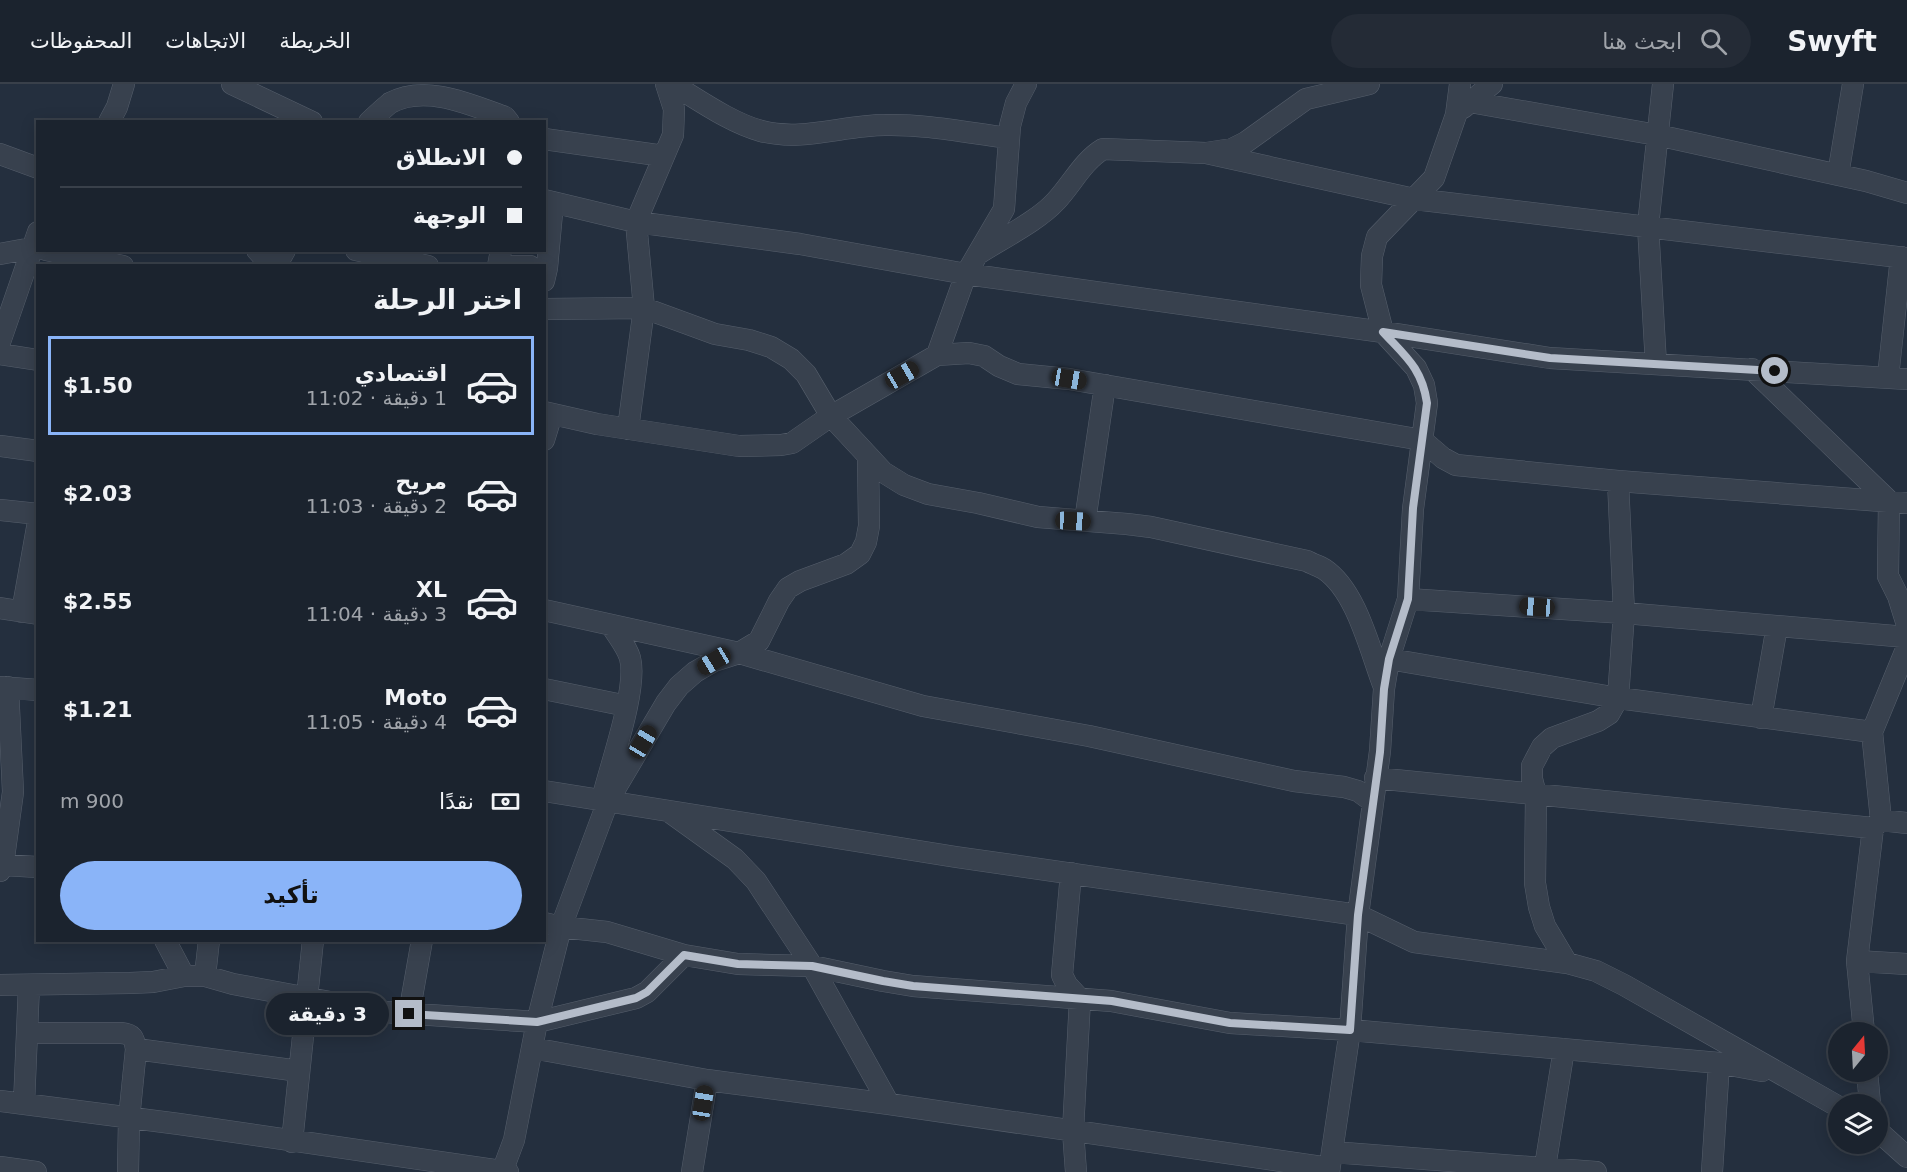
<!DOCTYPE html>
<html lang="ar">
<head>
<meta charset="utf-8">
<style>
  :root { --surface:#1b232e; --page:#242b36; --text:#f1f3f6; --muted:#a0a4aa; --line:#39404a; --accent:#8ab4f8 }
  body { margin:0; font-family:"DejaVu Sans","Noto Naskh Arabic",sans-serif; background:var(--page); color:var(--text); direction:rtl; height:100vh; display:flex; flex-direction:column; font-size:22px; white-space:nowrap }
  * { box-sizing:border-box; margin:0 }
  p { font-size:20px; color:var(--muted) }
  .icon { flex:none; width:33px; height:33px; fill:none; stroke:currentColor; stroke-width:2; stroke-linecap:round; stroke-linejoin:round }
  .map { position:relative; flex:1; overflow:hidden; direction:ltr }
  .drawer { position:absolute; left:36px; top:180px; width:510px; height:678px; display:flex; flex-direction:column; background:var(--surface); border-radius:0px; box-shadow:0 3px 15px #0003,0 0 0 2px var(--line); direction:rtl }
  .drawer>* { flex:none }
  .guide { position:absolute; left:36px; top:36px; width:510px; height:132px; border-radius:0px; box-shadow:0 3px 15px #0003,0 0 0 2px var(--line); direction:rtl; display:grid; align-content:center; height:132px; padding:0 24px; background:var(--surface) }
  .needle { width:39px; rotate:18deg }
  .buttons { position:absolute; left:1828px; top:938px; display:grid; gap:12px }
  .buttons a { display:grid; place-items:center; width:60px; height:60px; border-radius:50%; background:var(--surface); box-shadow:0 3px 15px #0003,0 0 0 2px var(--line); font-size:30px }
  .end { position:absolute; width:27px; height:27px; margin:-14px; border:8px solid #b4bcc9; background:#111; box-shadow:0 0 0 3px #111 }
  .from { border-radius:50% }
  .bubble { position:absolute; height:42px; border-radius:21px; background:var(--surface); box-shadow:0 3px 15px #0003,0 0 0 2px var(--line); font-size:20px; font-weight:600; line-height:42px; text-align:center; direction:rtl }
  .car { position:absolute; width:18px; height:36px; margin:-18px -9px; border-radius:8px; box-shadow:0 0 4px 2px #0007; background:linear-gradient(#222 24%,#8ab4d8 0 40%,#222 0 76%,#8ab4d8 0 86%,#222 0) }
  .guide b { display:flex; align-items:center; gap:21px; height:57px; font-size:22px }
  .guide b+b { border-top:2px solid var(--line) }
  .guide i { width:15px; height:15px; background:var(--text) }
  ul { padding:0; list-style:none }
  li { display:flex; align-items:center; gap:18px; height:99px; margin:0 12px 9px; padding:0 12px; border:3px solid transparent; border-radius:0px }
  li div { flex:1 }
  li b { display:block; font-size:22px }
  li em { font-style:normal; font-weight:600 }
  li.current { border-color:var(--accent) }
  li>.icon { width:54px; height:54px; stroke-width:1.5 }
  h2 { padding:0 24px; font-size:27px; line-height:72px }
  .pay { display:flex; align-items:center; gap:15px; height:66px; padding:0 24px; font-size:22px }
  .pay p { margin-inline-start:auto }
  .cta { display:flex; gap:12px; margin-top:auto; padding:12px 24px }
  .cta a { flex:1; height:69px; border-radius:36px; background:var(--accent); color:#111; font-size:24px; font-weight:600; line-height:69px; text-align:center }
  header { display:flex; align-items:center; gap:36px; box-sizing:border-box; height:84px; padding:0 30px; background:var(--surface); border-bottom:2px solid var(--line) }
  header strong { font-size:28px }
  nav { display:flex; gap:33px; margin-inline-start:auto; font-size:21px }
  .search { width:420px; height:54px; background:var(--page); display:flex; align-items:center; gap:15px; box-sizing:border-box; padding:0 21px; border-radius:33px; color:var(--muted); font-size:22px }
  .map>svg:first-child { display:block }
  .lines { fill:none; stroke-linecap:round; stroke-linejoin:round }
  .minor-casing { stroke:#565f6c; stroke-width:22 }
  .minor { stroke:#38414e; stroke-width:21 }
  .route { stroke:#b4bcc9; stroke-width:8 }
</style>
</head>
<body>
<header>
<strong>Swyft</strong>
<div class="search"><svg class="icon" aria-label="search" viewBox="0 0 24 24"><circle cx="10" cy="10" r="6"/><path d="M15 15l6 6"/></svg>ابحث هنا</div>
<nav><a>الخريطة</a><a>الاتجاهات</a><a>المحفوظات</a></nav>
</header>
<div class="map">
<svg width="1907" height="1088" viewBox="0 0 1907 1088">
  <rect width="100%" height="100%" fill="#242f3e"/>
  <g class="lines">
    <g class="minor-casing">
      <path id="minor" d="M232,0L312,38
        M672,0C699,16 731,39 761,47C802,58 844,41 885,41C926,40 968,49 1009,54
        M1470,18L1657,51L1866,97L1907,109
        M1463,24L1492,0
        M109,38L117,23L124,0
        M369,38C376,31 383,25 390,19C425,0 469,20 505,33L509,38
        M544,55L664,72
        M1206,69L1414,115L1907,174
        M0,70L38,84
        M1838,91L1853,0
        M544,116L636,138L800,160L966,190L1383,248L1550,274L1907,295
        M46,166L123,182
        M257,166L271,182
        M356,166L428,182
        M0,170L32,164L38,165
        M978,170C1001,155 1038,137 1056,117C1072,100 1083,77 1103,65L1206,69L1232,65L1246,58L1306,15L1369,0
        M276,182L285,166
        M498,182L501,166
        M513,182H530
        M544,197L547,184L553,118
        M544,225L644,224L715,250L749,256L771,263L791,275L806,290L831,332L883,388L904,401L928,410L978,419L1038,433L1127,440L1151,443L1307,477C1312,480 1319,482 1324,485C1357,507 1370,567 1384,603
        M0,258L38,148
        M0,270L38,276
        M937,271L966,190L1004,125L1010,42L1016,19L1026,0
        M1656,280L1648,142L1663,0
        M1752,285L1889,417L1888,492L1898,512L1907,541
        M1888,293L1901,173
        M544,328L597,340L739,362L781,361L792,359L831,332L937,271L969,269L984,272L999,282L1018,290L1069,295L1422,356L1443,374L1456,381L1618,397L1907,419
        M628,345L644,224L636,138L673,51L674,25L666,0
        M544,356L552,330
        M0,362L38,367
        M0,426L38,430
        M1085,437L1105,301
        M1408,515L1624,529L1907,553
        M0,524L38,530
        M544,526L739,569L923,622L1089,652L1294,697L1344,703L1358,707L1373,718
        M22,528L38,438
        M1389,575L1618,614L1872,648
        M0,603L38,606
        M544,605L627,622
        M1761,634L1777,542
        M1375,694L1873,744
        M544,707L956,773L1358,831L1414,858L1567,879L1596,887L1624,901L1839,1023
        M603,712C611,679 638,604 630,574C627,563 617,551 611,541
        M671,729L735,775L756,797L812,882L889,1020
        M1881,736L1907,739
        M3,781L38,783
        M0,787L3,781L13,708L8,603
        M1071,789L1062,891L1067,901L1080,915L1073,1047L1076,1088
        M544,839L561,843L607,848L684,871L738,880L812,882L883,897L913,902L1111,917L1230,939L1350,946L1719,979L1762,987
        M165,856L184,892
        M1857,877L1907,880
        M1567,879L1545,842L1539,823L1535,799L1536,711L1532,695V682L1542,663L1552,654L1598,637L1609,630L1618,614L1624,529L1618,397
        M205,892L209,856
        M0,901L130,899L153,898L184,892H205L233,900L384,928L537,938L636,914L647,908L684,871
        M409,930L422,856
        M1864,948L1857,877L1873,744L1881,736L1872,648L1907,563
        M27,949H121C133,950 134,954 136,965L129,1035L128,1088
        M532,964L707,996L889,1020L1329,1084
        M136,965L299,987
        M1867,987L1870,1020
        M0,1017L179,1040L508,1088
        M24,1020L29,901
        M1878,1047L1907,1073
        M292,1058L313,856
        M1332,1068L1596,1088
        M0,1083L36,1088
        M1545,1083L1564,965
        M502,1088L514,1056L537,938L561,843L608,717L666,619L679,602L695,588L714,577L739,569L759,557L779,517L788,504L800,497L846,480L860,470L866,458L869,442L868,373
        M692,1088L707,996
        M1329,1088L1350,946L1358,831L1380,667L1384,605L1389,575L1408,515L1413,425L1427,319L1424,301L1416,284L1383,248L1371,201L1372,172L1377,153L1434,94L1456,31L1460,0
        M1712,1088L1719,979"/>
    </g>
    <use href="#minor" class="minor"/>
  </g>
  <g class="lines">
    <path class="route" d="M409,930L537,938L636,914L647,908L684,871L738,880L812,882L883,897L913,902L1112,917L1230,939L1350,946L1358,831L1380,668L1384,605L1389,575L1408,515L1413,424L1427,319C1422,284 1405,272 1383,248L1550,274L1775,287"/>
  </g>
</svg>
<div class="buttons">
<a><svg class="needle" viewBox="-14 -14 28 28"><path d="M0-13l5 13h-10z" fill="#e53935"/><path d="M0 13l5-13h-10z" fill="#a0a4aa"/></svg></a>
<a><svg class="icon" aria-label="layers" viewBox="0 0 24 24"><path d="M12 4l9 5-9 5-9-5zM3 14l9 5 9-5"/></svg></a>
</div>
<i class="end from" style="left:1775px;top:287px"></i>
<i class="end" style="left:409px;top:930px"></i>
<div class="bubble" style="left:266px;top:909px;width:123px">3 دقيقة</div>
<i class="car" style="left:902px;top:291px;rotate:60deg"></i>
<i class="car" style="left:1069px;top:295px;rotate:100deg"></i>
<i class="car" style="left:1073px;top:437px;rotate:93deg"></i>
<i class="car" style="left:1537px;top:523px;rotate:274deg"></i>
<i class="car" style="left:714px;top:577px;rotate:239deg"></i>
<i class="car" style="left:643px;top:658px;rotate:31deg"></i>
<i class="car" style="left:703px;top:1019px;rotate:9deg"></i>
<div class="guide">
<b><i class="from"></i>الانطلاق</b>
<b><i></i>الوجهة</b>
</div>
<section class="drawer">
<h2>اختر الرحلة</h2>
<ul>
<li class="current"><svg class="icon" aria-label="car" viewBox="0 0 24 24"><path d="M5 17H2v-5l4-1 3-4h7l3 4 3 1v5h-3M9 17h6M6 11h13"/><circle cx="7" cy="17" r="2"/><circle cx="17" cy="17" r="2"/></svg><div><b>اقتصادي</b><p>1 دقيقة · 11:02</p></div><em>$1.50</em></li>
<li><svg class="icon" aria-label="car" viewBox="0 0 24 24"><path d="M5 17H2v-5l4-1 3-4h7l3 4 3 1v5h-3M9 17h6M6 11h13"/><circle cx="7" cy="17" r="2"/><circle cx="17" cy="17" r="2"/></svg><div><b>مريح</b><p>2 دقيقة · 11:03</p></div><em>$2.03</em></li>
<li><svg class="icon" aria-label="car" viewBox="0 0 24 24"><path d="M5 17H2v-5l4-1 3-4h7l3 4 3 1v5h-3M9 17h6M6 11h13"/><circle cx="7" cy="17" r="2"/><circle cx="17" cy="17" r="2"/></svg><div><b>XL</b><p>3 دقيقة · 11:04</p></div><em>$2.55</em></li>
<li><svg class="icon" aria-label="car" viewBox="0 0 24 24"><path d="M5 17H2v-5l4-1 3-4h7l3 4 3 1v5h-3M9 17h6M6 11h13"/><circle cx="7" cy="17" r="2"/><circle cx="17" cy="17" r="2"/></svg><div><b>Moto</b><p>4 دقيقة · 11:05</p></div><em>$1.21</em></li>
</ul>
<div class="pay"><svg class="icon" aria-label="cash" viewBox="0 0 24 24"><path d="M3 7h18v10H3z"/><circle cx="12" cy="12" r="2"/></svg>نقدًا<p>900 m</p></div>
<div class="cta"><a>تأكيد</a></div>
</section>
</div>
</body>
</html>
